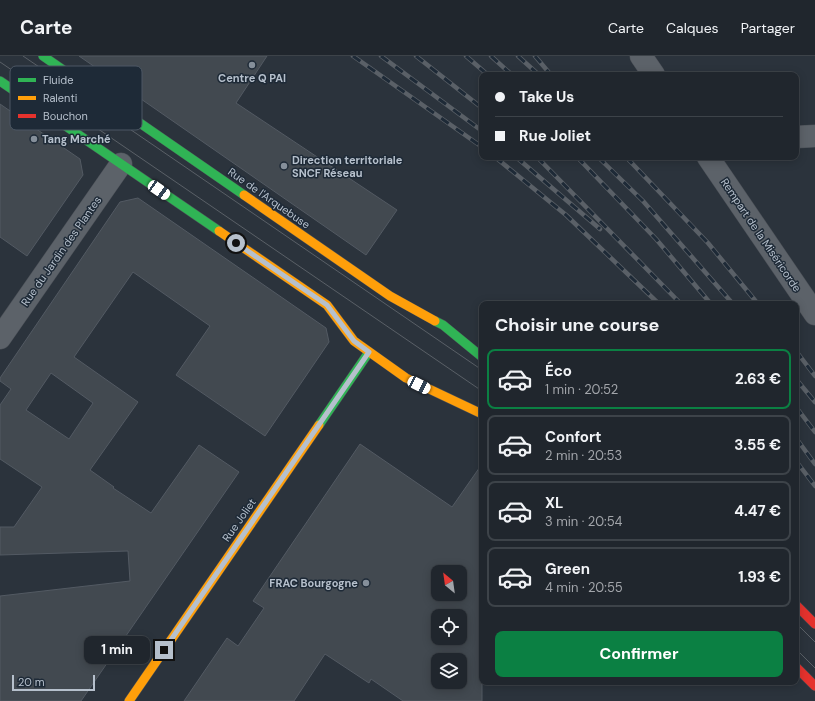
<!DOCTYPE html>
<html lang="fr">
<head>
<meta charset="utf-8">
<style>
  :root { --surface:#20262d; --page:#2d3239; --text:#f1f3f6; --muted:#a2a5aa; --line:#3d4349; --accent:#0b8043 }
  body { margin:0; font-family:"DM Sans",sans-serif; background:var(--page); color:var(--text); height:100vh; display:flex; flex-direction:column; font-size:15px; white-space:nowrap }
  * { box-sizing:border-box; margin:0 }
  p { font-size:13px; color:var(--muted) }
  .icon { flex:none; width:22px; height:22px; fill:none; stroke:currentColor; stroke-width:2; stroke-linecap:round; stroke-linejoin:round }
  .map { position:relative; flex:1; overflow:hidden }
  .details { position:absolute; left:479px; top:245px; width:320px; height:384px; display:flex; flex-direction:column; background:var(--surface); border-radius:8px; box-shadow:0 2px 10px #0003,0 0 0 1px var(--line) }
  .details>* { flex:none }
  .hud { position:absolute; left:479px; top:16px; width:320px; height:88px; border-radius:8px; box-shadow:0 2px 10px #0003,0 0 0 1px var(--line); display:grid; align-content:center; height:88px; padding:0 16px; background:var(--surface) }
  .needle { width:26px; rotate:331deg }
  .controls { position:absolute; left:431px; top:509px; display:grid; gap:8px }
  .controls a { display:grid; place-items:center; width:36px; height:36px; border-radius:8px; background:var(--surface); box-shadow:0 2px 10px #0003,0 0 0 1px var(--line); font-size:20px }
  .scale { position:absolute; left:12px; bottom:10px; width:83px; box-sizing:border-box; padding-left:4px; border:2px solid #b6c0cc; border-top:0; font-size:11px; line-height:14px; white-space:nowrap; color:#b6c0cc; -webkit-text-stroke:3px #1e2a37; paint-order:stroke }
  .end { position:absolute; width:18px; height:18px; margin:-9px; border:5px solid #b6c0cc; background:#111; box-shadow:0 0 0 2px #111 }
  .from { border-radius:50% }
  .bubble { position:absolute; height:28px; border-radius:8px; background:var(--surface); box-shadow:0 2px 10px #0003,0 0 0 1px var(--line); font-size:13px; font-weight:700; line-height:28px; text-align:center }
  .car { position:absolute; width:12px; height:24px; margin:-12px -6px; border-radius:5px; box-shadow:0 0 3px 1px #0007; background:linear-gradient(#fff 24%,#345 0 40%,#fff 0 76%,#345 0 86%,#fff 0) }
  .hud b { display:flex; align-items:center; gap:14px; height:38px; font-size:15px }
  .hud b+b { border-top:1px solid var(--line) }
  .hud i { width:10px; height:10px; background:var(--text) }
  ul { padding:0; list-style:none }
  li { display:flex; align-items:center; gap:12px; height:60px; margin:0 8px 6px; padding:0 8px; border:2px solid var(--line); border-radius:8px }
  li div { flex:1 }
  li b { display:block; font-size:15px }
  li em { font-style:normal; font-weight:700 }
  li.current { border-color:var(--accent) }
  li>.icon { width:36px; height:36px; stroke-width:1.5 }
  h2 { padding:0 16px; font-size:18px; line-height:48px }
  .cta { display:flex; gap:8px; margin-top:auto; padding:8px 16px }
  .cta a { flex:1; height:46px; border-radius:8px; background:var(--accent); color:#fff; font-size:16px; font-weight:700; line-height:46px; text-align:center }
  header { display:flex; align-items:center; gap:24px; box-sizing:border-box; height:56px; padding:0 20px; background:var(--surface); border-bottom:1px solid var(--line) }
  header strong { font-size:19px }
  nav { display:flex; gap:22px; margin-inline-start:auto; font-size:14px }
  .map>svg:first-child { display:block }
  .building { fill:#424950; stroke:#535a63; fill-rule:evenodd }
  .lines { fill:none; stroke-linecap:round; stroke-linejoin:round }
  .street-casing { stroke:#4a4f56; stroke-width:23 }
  .fast-casing { stroke:#4a4f56; stroke-width:10 }
  .slow-casing { stroke:#4a4f56; stroke-width:10 }
  .jam-casing { stroke:#4a4f56; stroke-width:10 }
  .street { stroke:#5c6269; stroke-width:22 }
  .fast { stroke:#30b455; stroke-width:9 }
  .slow { stroke:#ff9f0a; stroke-width:9 }
  .jam { stroke:#e5322d; stroke-width:9 }
  .tram { stroke:#5a6067; stroke-width:1 }
  .rail-casing { stroke:#5a6067; stroke-width:4.5 }
  .rail { stroke:#1e2a37; stroke-width:3; stroke-dasharray:9; stroke-linecap:butt }
  .route { stroke:#b6c0cc; stroke-width:5 }
  .poi-dot { fill:#858f9a; stroke:#1e2a37; stroke-width:1.5 }
  .labels { text-anchor:middle; stroke-width:3; stroke-linejoin:round; paint-order:stroke }
  .poi-label { font-size:11px; font-weight:bold; fill:#b6c0cc; stroke:#1e2a37; text-anchor:start }
  .street-label { font-size:11px; fill:#b6c0cc; stroke:#1e2a37 }
  .key { fill:#1e2a37; stroke:#4c5764; stroke-width:1 }
  .key-label { font-size:11px; fill:#b6c0cc }
</style>
</head>
<body>
<header>
<strong>Carte</strong>
<nav><a>Carte</a><a>Calques</a><a>Partager</a></nav>
</header>
<div class="map">
<svg width="815" height="645" viewBox="0 0 815 645">
  <rect width="100%" height="100%" fill="#2b333c"/>
  <path class="building" d="M79,0H267L236,47L397,154L366,199Z
    M0,48L80,103L83,119L27,200L0,181Z
    M138,142L326,272L329,286L265,380L176,319L210,270L133,216L74,301L138,346L90,414L114,431L113,432L151,457L199,389L239,416L81,645H0V540L130,525L128,495L0,499V471H14L42,431L0,403V349L11,333L0,325V322L120,146ZM51,317L93,347L69,383L26,354Z
    M360,388L452,451L482,408V645H403L371,623L369,627L325,598L294,645H184L227,582L238,590L264,552L253,545ZM438,516H460V538H438ZM438,560H460V582H438ZM438,604H460V626H438Z"/>
  <g class="lines">
    <g class="street-casing">
      <path id="street" d="M641,0L654,19
        M796,81L815,80
        M708,101L815,258
        M0,282L121,108"/>
    </g>
    <g class="fast-casing">
      <path id="fast" d="M43,0L244,139
        M0,25L219,175
        M435,265L443,269L482,301
        M319,369L369,296"/>
    </g>
    <g class="slow-casing">
      <path id="slow" d="M244,139L390,240L435,265
        M219,175L327,249L354,285L406,322L482,358
        M129,645L319,369"/>
    </g>
    <g class="jam-casing">
      <path id="jam" d="M796,549L815,568
        M796,611L815,630"/>
    </g>
    <use href="#street" class="street"/>
    <use href="#fast" class="fast"/>
    <use href="#slow" class="slow"/>
    <use href="#jam" class="jam"/>
    <path class="tram" d="M23,0L482,314
      M0,6L482,335
      M796,567L815,586
      M796,593L815,612"/>
    <g class="rail-casing">
      <path id="rail" d="M353,0L482,91
        M381,0L482,75
        M416,0L482,52
        M466,0L488,19
        M491,0L512,19
        M518,0L539,19
        M535,0L551,19
        M495,101L566,159L659,248
        M516,101L600,173
        M537,101L681,248
        M577,101L656,183L711,248
        M598,101L643,145L733,248
        M626,101L708,187L758,248
        M796,295L815,320
        M796,323L815,346
        M796,351L815,376
        M796,382L815,408
        M796,405L815,430"/>
    </g>
    <use href="#rail" class="rail"/>
  </g>
  <g class="lines">
    <path class="route" d="M164,594L369,296L354,285L327,249L236,187"/>
  </g>
  <g class="poi-dot">
    <circle cx="252" cy="9" r="4"/>
    <circle cx="34" cy="83" r="4"/>
    <circle cx="284" cy="110" r="4"/>
    <circle cx="366" cy="527" r="4"/>
  </g>
  <g class="labels">
    <g class="poi-label">
      <text x="252" y="26" text-anchor="middle">Centre Q PAI</text>
      <text x="42" y="87">Tang Marché</text>
      <text x="292" y="108">Direction territoriale<tspan x="292" dy="13">SNCF Réseau</tspan></text>
      <text x="358" y="531" text-anchor="end">FRAC Bourgogne</text>
    </g>
    <g class="street-label">
      <text transform="translate(269 142) rotate(35)" y="4">Rue de l'Arquebuse</text>
      <text transform="translate(761 179) rotate(56)" y="4">Rempart de la Miséricorde</text>
      <text transform="translate(61 195) rotate(-55)" y="4">Rue du Jardin des Plantes</text>
      <text transform="translate(239 464) rotate(-55)" y="4">Rue Joliet</text>
    </g>
  </g>
  <rect x="10" y="10" width="132" height="64" rx="6" class="key"/>
  <rect x="18" y="22" width="18" height="4" fill="#30b455"/>
  <rect x="18" y="40" width="18" height="4" fill="#ff9f0a"/>
  <rect x="18" y="58" width="18" height="4" fill="#e5322d"/>
  <g class="key-label">
    <text x="43" y="28">Fluide</text>
    <text x="43" y="46">Ralenti</text>
    <text x="43" y="64">Bouchon</text>
  </g>
</svg>
<div class="controls">
<a><svg class="needle" viewBox="-14 -14 28 28"><path d="M0-13l5 13h-10z" fill="#e53935"/><path d="M0 13l5-13h-10z" fill="#a2a5aa"/></svg></a>
<a><svg class="icon" aria-label="locate" viewBox="0 0 24 24"><circle cx="12" cy="12" r="6"/><path d="M12 2v4M12 18v4M2 12h4M18 12h4"/></svg></a>
<a><svg class="icon" aria-label="layers" viewBox="0 0 24 24"><path d="M12 4l9 5-9 5-9-5zM3 14l9 5 9-5"/></svg></a>
</div>
<div class="scale">20 m</div>
<i class="end from" style="left:236px;top:187px"></i>
<i class="end" style="left:164px;top:594px"></i>
<div class="bubble" style="left:84px;top:580px;width:66px">1 min</div>
<i class="car" style="left:159px;top:134px;rotate:125deg"></i>
<i class="car" style="left:419px;top:329px;rotate:117deg"></i>
<div class="hud">
<b><i class="from"></i>Take Us</b>
<b><i></i>Rue Joliet</b>
</div>
<section class="details">
<h2>Choisir une course</h2>
<ul>
<li class="current"><svg class="icon" aria-label="car" viewBox="0 0 24 24"><path d="M5 17H2v-5l4-1 3-4h7l3 4 3 1v5h-3M9 17h6M6 11h13"/><circle cx="7" cy="17" r="2"/><circle cx="17" cy="17" r="2"/></svg><div><b>Éco</b><p>1 min · 20:52</p></div><em>2.63 €</em></li>
<li><svg class="icon" aria-label="car" viewBox="0 0 24 24"><path d="M5 17H2v-5l4-1 3-4h7l3 4 3 1v5h-3M9 17h6M6 11h13"/><circle cx="7" cy="17" r="2"/><circle cx="17" cy="17" r="2"/></svg><div><b>Confort</b><p>2 min · 20:53</p></div><em>3.55 €</em></li>
<li><svg class="icon" aria-label="car" viewBox="0 0 24 24"><path d="M5 17H2v-5l4-1 3-4h7l3 4 3 1v5h-3M9 17h6M6 11h13"/><circle cx="7" cy="17" r="2"/><circle cx="17" cy="17" r="2"/></svg><div><b>XL</b><p>3 min · 20:54</p></div><em>4.47 €</em></li>
<li><svg class="icon" aria-label="car" viewBox="0 0 24 24"><path d="M5 17H2v-5l4-1 3-4h7l3 4 3 1v5h-3M9 17h6M6 11h13"/><circle cx="7" cy="17" r="2"/><circle cx="17" cy="17" r="2"/></svg><div><b>Green</b><p>4 min · 20:55</p></div><em>1.93 €</em></li>
</ul>
<div class="cta"><a>Confirmer</a></div>
</section>
</div>
</body>
</html>
